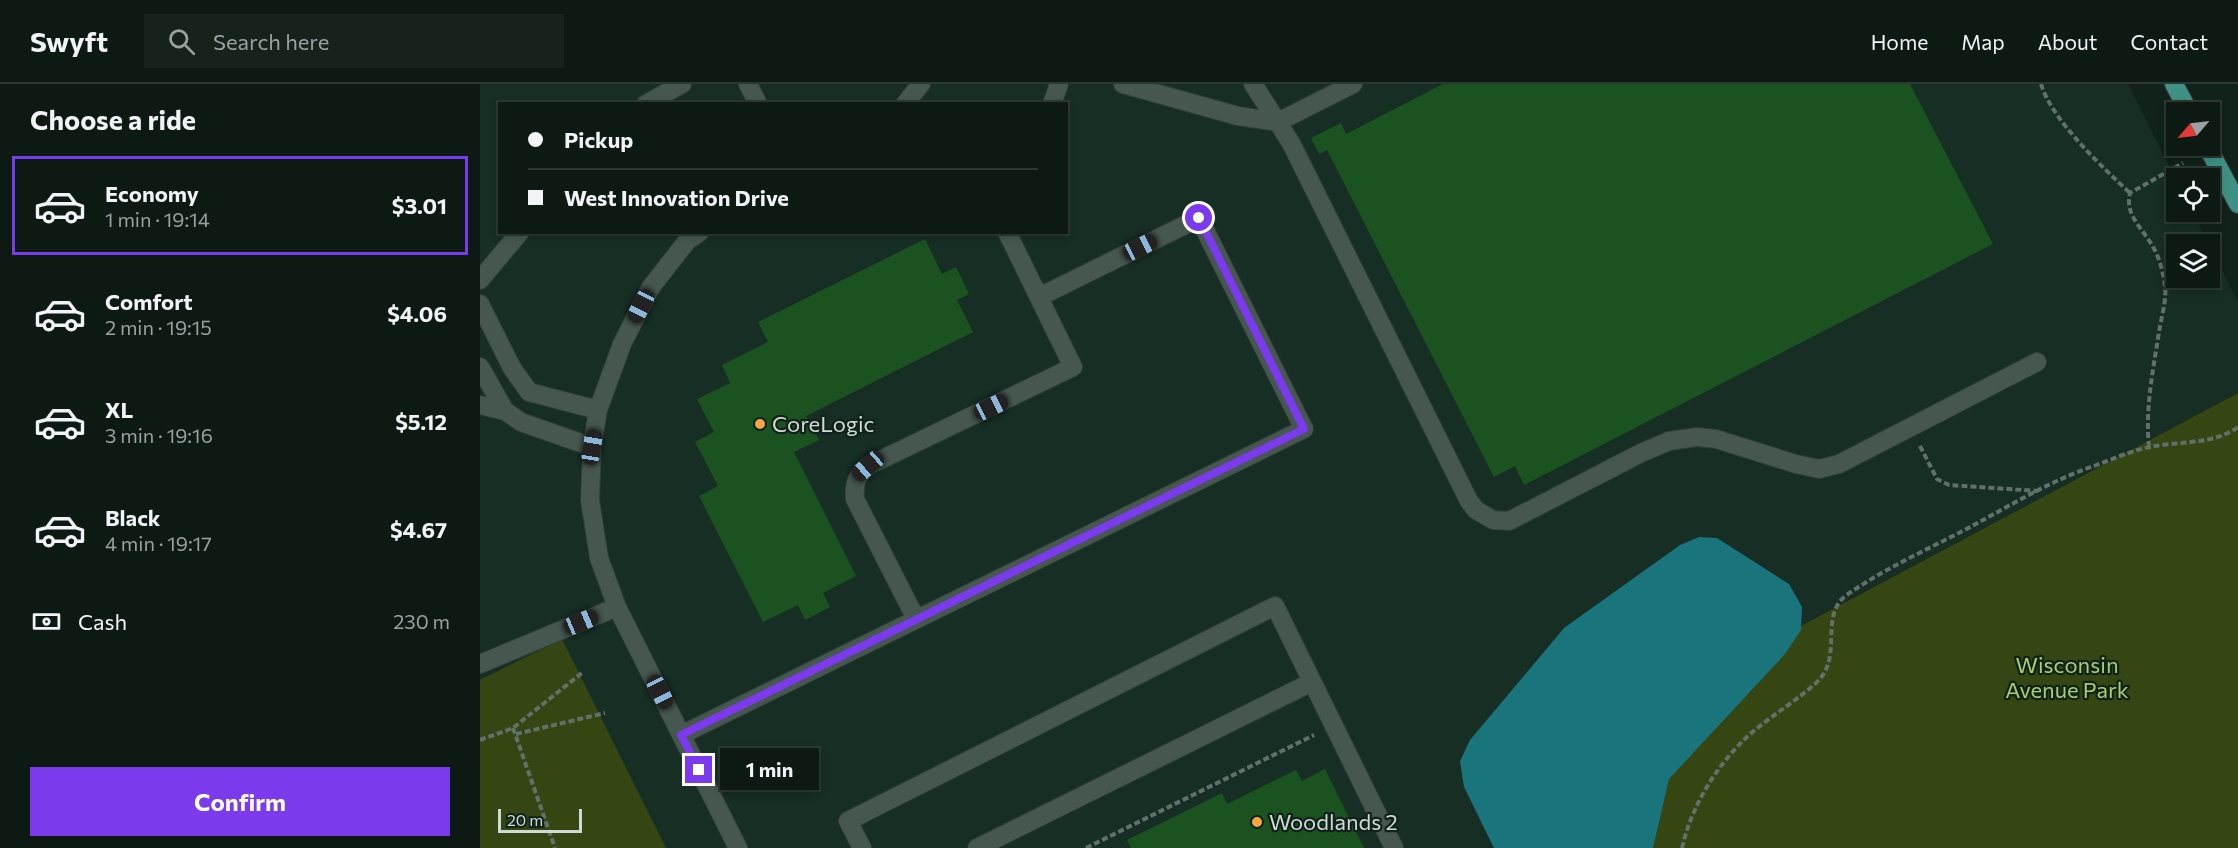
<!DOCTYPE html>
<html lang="en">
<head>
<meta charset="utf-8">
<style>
  :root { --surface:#0d1a14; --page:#16231d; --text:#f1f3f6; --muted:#9aa1a0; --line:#2d3834; --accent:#7c3aed }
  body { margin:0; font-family:Commissioner,sans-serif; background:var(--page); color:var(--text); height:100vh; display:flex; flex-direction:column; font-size:22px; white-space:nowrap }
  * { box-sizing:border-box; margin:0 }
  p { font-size:20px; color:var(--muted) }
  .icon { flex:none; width:33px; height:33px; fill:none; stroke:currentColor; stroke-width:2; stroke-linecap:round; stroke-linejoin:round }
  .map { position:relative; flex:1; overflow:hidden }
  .drawer { display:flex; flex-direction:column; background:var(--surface); width:480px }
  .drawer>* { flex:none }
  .guide { position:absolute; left:18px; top:18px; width:570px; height:132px; border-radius:0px; box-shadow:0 3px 9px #0003,0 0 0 2px var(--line); display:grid; align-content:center; height:132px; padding:0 30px; background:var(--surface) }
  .needle { width:39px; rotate:242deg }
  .tools { position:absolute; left:1686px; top:18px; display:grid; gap:12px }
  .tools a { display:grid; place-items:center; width:54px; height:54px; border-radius:0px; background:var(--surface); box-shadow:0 3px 9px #0003,0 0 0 2px var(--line); font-size:30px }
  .scale { position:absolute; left:18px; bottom:15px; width:84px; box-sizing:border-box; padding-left:6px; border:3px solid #cfdad5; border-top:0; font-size:16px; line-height:21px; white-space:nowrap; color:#cfdad5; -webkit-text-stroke:4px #11221a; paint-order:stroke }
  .end { position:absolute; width:27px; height:27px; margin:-14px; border:8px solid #7c3aed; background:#fff; box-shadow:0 0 0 3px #fff }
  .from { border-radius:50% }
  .bubble { position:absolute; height:42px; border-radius:0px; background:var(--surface); box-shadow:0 3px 9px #0003,0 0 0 2px var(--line); font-size:20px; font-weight:700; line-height:42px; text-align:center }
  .car { position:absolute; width:18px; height:36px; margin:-18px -9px; border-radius:8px; box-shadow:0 0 4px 2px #0007; background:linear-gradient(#222 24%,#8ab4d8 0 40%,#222 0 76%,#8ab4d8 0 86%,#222 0) }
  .guide b { display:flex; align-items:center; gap:21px; height:57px; font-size:22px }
  .guide b+b { border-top:2px solid var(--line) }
  .guide i { width:15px; height:15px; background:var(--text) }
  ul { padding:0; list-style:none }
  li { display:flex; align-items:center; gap:18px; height:99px; margin:0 12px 9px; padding:0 18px; border:3px solid transparent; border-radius:0px }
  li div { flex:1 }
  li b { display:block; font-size:22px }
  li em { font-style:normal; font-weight:700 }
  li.current { border-color:var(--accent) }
  li>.icon { width:54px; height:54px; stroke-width:1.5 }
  h2 { padding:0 30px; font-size:27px; line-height:72px }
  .pay { display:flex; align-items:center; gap:15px; height:66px; padding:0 30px; font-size:22px }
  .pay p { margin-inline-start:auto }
  .primary-button { display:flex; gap:12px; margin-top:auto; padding:12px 30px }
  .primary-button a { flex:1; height:69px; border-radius:0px; background:var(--accent); color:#fff; font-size:24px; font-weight:700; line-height:69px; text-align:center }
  header { display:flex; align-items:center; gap:36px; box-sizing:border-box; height:84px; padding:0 30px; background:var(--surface); border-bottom:2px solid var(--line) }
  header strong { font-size:28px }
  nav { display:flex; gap:33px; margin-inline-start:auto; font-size:21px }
  .search { width:420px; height:54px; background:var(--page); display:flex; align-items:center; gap:15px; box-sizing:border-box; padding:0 21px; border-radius:0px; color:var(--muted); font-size:22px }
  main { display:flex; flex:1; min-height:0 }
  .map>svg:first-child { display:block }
  .built { fill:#162e24; fill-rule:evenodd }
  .green { fill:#354612 }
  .water { fill:#19747b }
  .building { fill:#1a531f }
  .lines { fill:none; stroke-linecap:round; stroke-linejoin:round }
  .minor-casing { stroke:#323d37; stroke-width:20 }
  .major-casing { stroke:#323d37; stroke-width:20 }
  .path { stroke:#62706a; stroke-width:4; stroke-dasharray:6 3; stroke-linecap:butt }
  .minor { stroke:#45574e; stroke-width:18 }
  .major { stroke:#3e9184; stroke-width:18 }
  .route { stroke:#7c3aed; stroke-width:8 }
  .poi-dot { fill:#f4a443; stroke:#11221a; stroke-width:2 }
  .labels { text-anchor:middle; stroke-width:4.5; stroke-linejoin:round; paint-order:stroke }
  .poi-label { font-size:22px; fill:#cfdad5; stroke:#11221a; text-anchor:start }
  .park-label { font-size:22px; fill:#abce6d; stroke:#11221a }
</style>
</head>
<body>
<header>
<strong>Swyft</strong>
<div class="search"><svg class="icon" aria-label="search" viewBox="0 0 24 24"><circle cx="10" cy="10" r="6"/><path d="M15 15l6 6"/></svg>Search here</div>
<nav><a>Home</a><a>Map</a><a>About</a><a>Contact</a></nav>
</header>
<main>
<section class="drawer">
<h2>Choose a ride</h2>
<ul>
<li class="current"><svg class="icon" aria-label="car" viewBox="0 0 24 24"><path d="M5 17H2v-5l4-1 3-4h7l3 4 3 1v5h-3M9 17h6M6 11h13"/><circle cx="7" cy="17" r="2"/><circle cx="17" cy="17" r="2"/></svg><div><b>Economy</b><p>1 min · 19:14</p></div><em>$3.01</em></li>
<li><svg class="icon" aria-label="car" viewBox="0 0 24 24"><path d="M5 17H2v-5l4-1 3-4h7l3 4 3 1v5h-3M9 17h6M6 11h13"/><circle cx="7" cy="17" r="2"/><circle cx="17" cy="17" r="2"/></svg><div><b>Comfort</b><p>2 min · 19:15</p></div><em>$4.06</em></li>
<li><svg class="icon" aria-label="car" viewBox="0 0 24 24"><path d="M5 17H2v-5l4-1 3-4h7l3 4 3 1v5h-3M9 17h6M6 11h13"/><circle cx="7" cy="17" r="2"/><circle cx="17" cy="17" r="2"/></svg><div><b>XL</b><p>3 min · 19:16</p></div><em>$5.12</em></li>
<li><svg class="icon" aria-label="car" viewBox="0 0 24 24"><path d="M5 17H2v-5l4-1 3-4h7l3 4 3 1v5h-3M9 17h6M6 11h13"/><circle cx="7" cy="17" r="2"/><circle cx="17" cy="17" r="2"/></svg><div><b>Black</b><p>4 min · 19:17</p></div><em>$4.67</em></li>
</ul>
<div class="pay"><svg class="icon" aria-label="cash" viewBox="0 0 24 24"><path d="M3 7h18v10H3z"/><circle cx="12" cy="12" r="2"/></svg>Cash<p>230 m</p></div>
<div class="primary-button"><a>Confirm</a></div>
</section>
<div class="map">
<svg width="1758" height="764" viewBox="0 0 1758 764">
  <rect width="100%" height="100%" fill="#11221a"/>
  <path class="built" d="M0,0H1648L1696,96V128H1712L1729,160H1696V194H1730V162L1758,218V309L1056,682L1099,764H0ZM20,20H586V148H20Z"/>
  <path class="green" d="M1758,309V764H1099L1056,683Z
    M82,555L186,764H0V596Z"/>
  <path class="water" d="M1219,453L1237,454L1309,500L1322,523L1321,546L1305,570L1189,695L1173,764H1014L984,703L980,677L990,656L1084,544L1200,461Z"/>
  <path class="building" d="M963,0H1430L1513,160L1044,401L1035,382L1014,393L847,66L839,70L831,54L861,39L866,50Z
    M445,155L462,190L476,183L489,210L477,216L493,248L326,332L339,356L314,368L376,492L343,509L350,523L325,536L318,521L283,538L219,412L238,402L215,358L234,348L217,315L250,299L242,281L288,258L278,238Z
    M845,685L884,764H651L647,756L742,709L747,720L816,686L822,697Z"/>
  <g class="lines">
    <g class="minor-casing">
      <path id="minor" d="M268,0L278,20
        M643,0L758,32L798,38L873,0
        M773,0L811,59L989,417L996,426L1013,436L1029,437L1161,369L1189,357L1217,353L1236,355L1316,380L1339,385L1359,380L1557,278
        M166,20L202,0
        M425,20L441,0
        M572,20L579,0
        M220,148L207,157L171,203L142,260L118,326L112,363L110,416L119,474L137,523L258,764
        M0,196L40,148
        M0,220L32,284L49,308L118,326
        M0,283L25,327L41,338L112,363
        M0,321L25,327
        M436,535L375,415C374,400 376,392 388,382L593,283L527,148
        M0,580L137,523
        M201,651L824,345L719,134L559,213
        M382,764L368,737L795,522L914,764
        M497,764L832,598"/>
    </g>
    <g class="major-casing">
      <path id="major" d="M1694,0L1709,28
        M1727,62L1758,120"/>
    </g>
    <path class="path" d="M1561,0C1571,35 1623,84 1650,109
      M1440,362L1457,395L1469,401L1558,407
      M1669,363C1665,324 1673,287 1679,248C1681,234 1687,216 1685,202C1683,187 1679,171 1670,158C1660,142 1645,130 1650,109L1703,79
      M33,644L75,764
      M36,650L125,629
      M0,656L33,644L103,588
      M606,764L834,651
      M1202,764C1212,721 1236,682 1268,652C1289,633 1315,618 1336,599C1365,573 1337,531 1368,510C1407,483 1451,464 1492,442C1531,421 1572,396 1614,382C1632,375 1651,367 1670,363C1698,357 1734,361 1758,343"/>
    <use href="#minor" class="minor"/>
    <use href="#major" class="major"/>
  </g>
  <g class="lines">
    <path class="route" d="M219,686L201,651L824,345L719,134"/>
  </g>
  <g class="poi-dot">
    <circle cx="280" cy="340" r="6"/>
    <circle cx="777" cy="738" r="6"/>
  </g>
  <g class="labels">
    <g class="poi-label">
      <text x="292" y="348">CoreLogic</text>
      <text x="789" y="746">Woodlands 2</text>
    </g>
    <g class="park-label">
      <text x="1587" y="589">Wisconsin<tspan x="1587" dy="25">Avenue Park</tspan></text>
    </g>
  </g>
</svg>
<div class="tools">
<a><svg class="needle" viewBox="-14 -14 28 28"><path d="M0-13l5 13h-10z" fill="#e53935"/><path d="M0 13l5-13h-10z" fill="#9aa1a0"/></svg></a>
<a><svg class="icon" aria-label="locate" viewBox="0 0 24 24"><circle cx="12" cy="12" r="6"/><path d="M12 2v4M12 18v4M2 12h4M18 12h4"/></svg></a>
<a><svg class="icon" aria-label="layers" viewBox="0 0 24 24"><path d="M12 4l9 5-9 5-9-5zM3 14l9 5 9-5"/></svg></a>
</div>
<div class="scale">20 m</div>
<i class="end from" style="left:719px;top:134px"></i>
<i class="end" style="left:219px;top:686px"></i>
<div class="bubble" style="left:240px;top:664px;width:99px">1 min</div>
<i class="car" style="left:660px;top:163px;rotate:63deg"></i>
<i class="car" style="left:161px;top:222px;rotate:207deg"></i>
<i class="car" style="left:511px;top:323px;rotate:64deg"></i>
<i class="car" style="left:112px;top:363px;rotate:9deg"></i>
<i class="car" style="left:388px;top:382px;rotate:229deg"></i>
<i class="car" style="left:101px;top:538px;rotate:67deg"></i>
<i class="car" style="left:180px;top:608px;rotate:153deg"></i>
<div class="guide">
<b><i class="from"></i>Pickup</b>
<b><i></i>West Innovation Drive</b>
</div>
</div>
</main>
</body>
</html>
